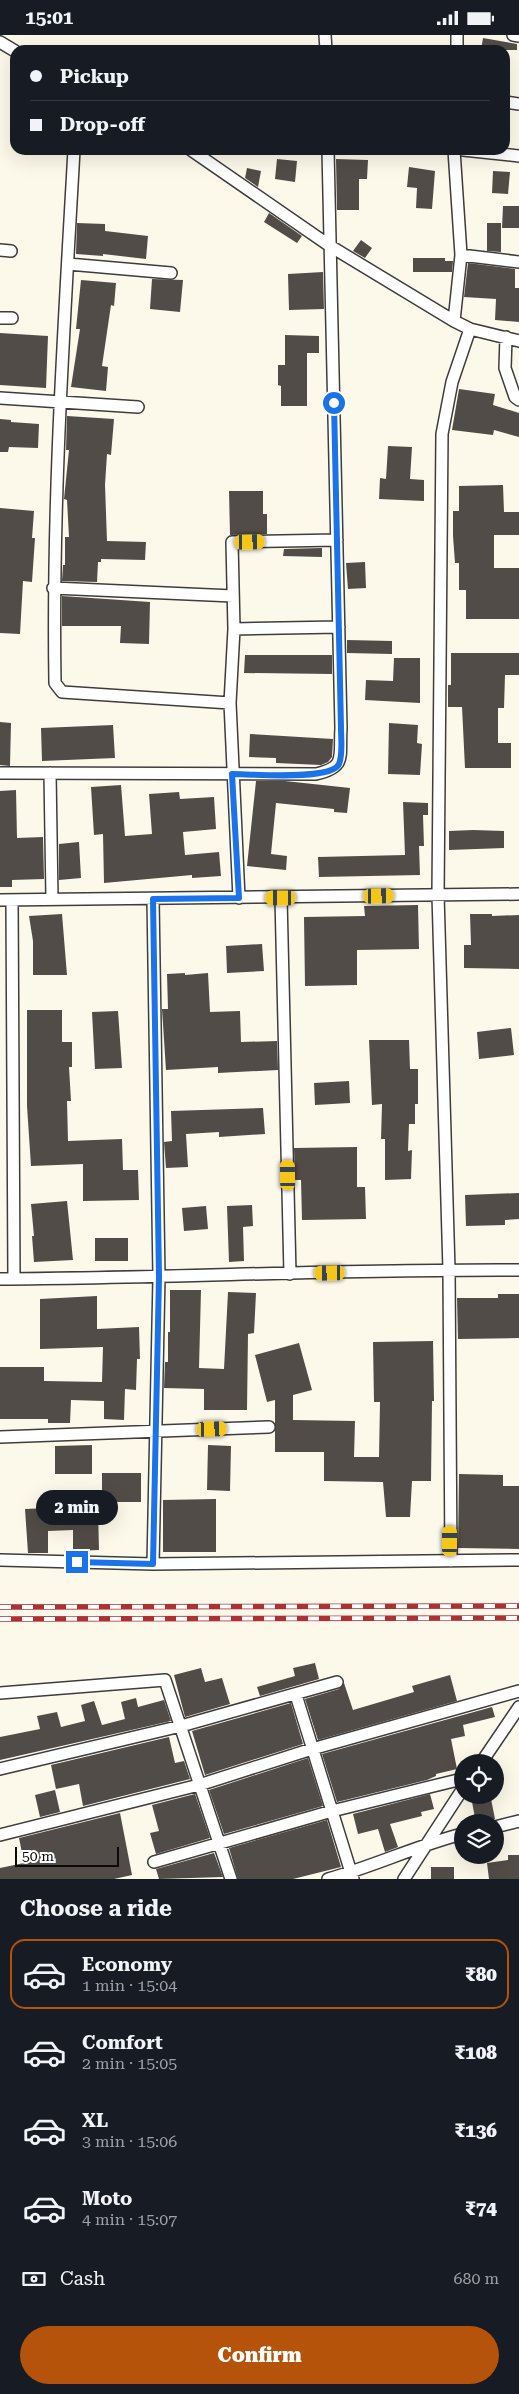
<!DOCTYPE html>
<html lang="en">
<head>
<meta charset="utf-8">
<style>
  :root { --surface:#171b24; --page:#242831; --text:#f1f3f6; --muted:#9ea1a6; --line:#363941; --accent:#b45309 }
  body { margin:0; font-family:"Roboto Serif",serif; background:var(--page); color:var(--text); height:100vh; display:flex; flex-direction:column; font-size:19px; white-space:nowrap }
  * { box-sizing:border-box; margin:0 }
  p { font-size:16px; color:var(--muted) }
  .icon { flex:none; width:28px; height:28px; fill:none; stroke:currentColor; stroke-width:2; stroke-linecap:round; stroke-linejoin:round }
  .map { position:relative; height:1844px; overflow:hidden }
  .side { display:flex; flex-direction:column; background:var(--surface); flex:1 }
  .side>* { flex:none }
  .banner { position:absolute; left:10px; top:10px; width:500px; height:110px; border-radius:15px; box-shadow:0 5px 20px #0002; display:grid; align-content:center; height:110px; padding:0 20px; background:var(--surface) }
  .tools { position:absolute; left:454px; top:1719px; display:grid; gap:10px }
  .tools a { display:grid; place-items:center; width:50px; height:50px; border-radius:50%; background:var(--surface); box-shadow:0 5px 20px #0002; font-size:25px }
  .scale { position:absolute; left:15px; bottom:12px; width:104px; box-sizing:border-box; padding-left:5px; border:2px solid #0a0a0a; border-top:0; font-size:14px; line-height:18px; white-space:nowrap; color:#0a0a0a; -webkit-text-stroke:4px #fff; paint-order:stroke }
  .end { position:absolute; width:22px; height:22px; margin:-11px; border:6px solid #1a73e8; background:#fff; box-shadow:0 0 0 2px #fff }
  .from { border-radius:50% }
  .bubble { position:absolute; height:35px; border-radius:18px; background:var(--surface); box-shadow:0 5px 20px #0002; font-size:16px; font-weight:800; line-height:35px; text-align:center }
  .car { position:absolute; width:15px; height:30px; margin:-15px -8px; border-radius:6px; box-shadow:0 0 4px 1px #0007; background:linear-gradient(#f5c518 24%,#345 0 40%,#f5c518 0 76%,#345 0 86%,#f5c518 0) }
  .banner b { display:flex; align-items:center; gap:18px; height:48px; font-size:19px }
  .banner b+b { border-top:1px solid var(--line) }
  .banner i { width:12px; height:12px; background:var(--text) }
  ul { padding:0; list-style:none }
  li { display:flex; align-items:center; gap:15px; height:70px; margin:0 10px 8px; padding:0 10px; border:2px solid transparent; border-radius:15px }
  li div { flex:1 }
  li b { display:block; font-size:19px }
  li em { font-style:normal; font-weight:800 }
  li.current { border-color:var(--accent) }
  li>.icon { width:45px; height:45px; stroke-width:1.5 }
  h2 { padding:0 20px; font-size:22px; line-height:60px }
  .pay { display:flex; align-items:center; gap:12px; height:55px; padding:0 20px; font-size:19px }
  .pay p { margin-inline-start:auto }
  .cta { display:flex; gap:10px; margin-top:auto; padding:10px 20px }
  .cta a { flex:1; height:58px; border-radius:30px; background:var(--accent); color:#fff; font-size:20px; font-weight:800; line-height:58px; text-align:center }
  .status { display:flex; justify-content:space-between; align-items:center; height:35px; padding:0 25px; background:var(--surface); direction:ltr }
  .status svg { height:14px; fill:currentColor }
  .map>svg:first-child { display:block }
  .building { fill:#524c48 }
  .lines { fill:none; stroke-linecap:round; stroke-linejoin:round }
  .minor-casing { stroke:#3d3d3d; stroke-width:14 }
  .minor { stroke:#fff; stroke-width:11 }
  .rail-casing { stroke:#ac3135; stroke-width:5.5 }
  .rail { stroke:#fff; stroke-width:4; stroke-dasharray:11; stroke-linecap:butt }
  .route { stroke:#1a73e8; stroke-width:6 }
</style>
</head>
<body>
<div class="status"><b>15:01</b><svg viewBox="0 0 49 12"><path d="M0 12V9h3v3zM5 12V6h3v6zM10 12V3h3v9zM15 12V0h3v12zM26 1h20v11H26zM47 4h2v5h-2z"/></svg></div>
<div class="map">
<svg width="519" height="1844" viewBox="0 0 519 1844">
  <rect width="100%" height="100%" fill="#fdf9ea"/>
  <path class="building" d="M483,3L517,9V15H481Z
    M277,124L297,126L295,147L275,144Z
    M336,124L368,125L367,144H359V175H337Z
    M409,132L435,136L432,174L416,173L417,153L407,152Z
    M247,133L261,136L258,152L245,143Z
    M493,136L510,137L508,159L492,158Z
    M503,171H519V193H502Z
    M269,178L302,201L297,208L264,187Z
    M77,188L105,189V196L148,201L146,224L103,219V221L76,219Z
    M487,188H501V217L487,216Z
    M361,205L372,213L365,223L353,216Z
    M413,223H445V226H453L452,237H413Z
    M468,228L515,234V253H519V287L495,285L496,264L464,262Z
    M323,237L324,274L289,275L288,239Z
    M152,244L183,245L180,277L150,274Z
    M81,245L116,248L114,271L111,270L102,331L108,332L106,356L71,352L80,294H76Z
    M0,298L48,301L46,353L0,350Z
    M285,300L319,301V318H307V371H281V351L278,350V330H285Z
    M459,354L495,359L493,370L519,378V402L494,395L493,400L452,395Z
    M67,381L114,384L111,420L107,419L105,450L107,506L146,507L145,525L101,524V527H98L97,547L62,546L63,530H65V502H69L67,465L64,464L69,415H66Z
    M0,384L11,385V387L39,389L38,413L9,412L8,417H0Z
    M388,411L412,412L410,444L424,445V466L379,464L380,443L386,444Z
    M503,450L504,477H519V500H494V533H519V584H466V555H459V528H455L453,501V476H459V451Z
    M229,456H263V479H267V499L230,500Z
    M0,473L34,476L32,503H35L32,547L23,546L20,599L0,598Z
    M322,513V522L283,521L284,514Z
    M365,527L366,553L348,554L346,528Z
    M62,561L150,567L149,609L120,608L121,591H62Z
    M347,605L392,606V619L347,618Z
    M451,618H519V640H505L504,673H498V708H511V733H465L462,672H448V650H451Z
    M245,620H332V639L244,638Z
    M394,623H420V668L365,665L366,645L393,646Z
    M0,687L11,688L10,731L0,730Z
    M389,688L418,690L417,708L422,709L420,740L388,739Z
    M113,690L115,723L42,726L41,693Z
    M250,699L333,704L332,722L328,727L321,730L276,728V723L249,722Z
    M256,746H285L350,753L347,778L334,777V774L276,768L271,819L287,821L286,835L247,831Z
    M121,750L125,801L152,799L149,759L179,757L180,764L214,762L216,794L183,797L185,820L219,817L221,841L192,843V840L104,848L103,799L94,800L91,752Z
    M16,755L17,803L43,802L44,844L12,845V852H0V756Z
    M403,767L428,768V780H423L424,811H419L420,840L319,842L318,822L405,820Z
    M473,795L504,796V813L449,815V796Z
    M79,807L81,843L59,845V809Z
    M418,870L419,914L357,915V950L305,951L304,882L365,881L364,871Z
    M62,879L67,940H33V906L29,881Z
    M470,879H492V881L519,880V934L464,933V910H471Z
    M262,909L264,936L227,938L226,911Z
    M185,938V940L208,938L210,977L240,976L241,1007L277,1006L278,1035L218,1038V1032L166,1035L162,974H168L167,939Z
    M27,975H62V1007H72V1032H69L71,1066H67L68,1106L122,1104L123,1135H138L139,1165L83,1166V1129L31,1131L27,1071Z
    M118,976L122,1033L95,1034L92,977Z
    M511,993L514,1020L479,1024L477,997Z
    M369,1005H409L410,1034H418V1069H415V1089H409L408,1116L412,1115L411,1144L385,1145V1104H381L382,1069L372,1070Z
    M349,1046L350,1068L315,1070L314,1048Z
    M263,1073L265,1099L219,1102V1097L186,1099L188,1132L166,1133L164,1107L172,1106L171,1076Z
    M357,1112V1152H365L366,1184L302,1185L301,1145H295L294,1113Z
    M519,1158V1184L505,1185V1190L466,1191L465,1160Z
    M67,1166L73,1225L34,1227L32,1201H34L31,1169Z
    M252,1170L253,1191L243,1192L244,1226L229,1227L227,1171Z
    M206,1171L208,1194L184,1196L182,1173Z
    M95,1203H128V1226H95Z
    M170,1255H201L199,1333L224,1334L228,1257L256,1258L254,1298L248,1299L247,1375H204V1354L164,1353L165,1327H168V1297H170Z
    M498,1259H519V1303L458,1304L457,1263H498Z
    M97,1261V1294L139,1292L140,1324H137L136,1355L125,1354L124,1385L104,1384V1366L71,1365L70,1388H48V1384H0V1332H44V1346L102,1347L103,1312L40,1314V1264Z
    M433,1306L434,1366H432L431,1446H412L410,1482H386L383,1447L324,1446V1417H275V1365L267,1367L255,1320L299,1308L312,1355L293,1360V1385L355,1386L354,1422H379L380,1367H374L373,1307Z
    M92,1410V1439H55V1411Z
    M208,1410L231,1411L230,1456L207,1455Z
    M102,1438H141V1467H102Z
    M459,1439L503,1440V1451H519V1514L458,1513Z
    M216,1464V1517H163V1465Z
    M71,1472V1475L98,1474L99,1515L73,1516V1495L48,1496V1518H28L25,1474Z
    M315,1628L319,1644L260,1661L257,1652L295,1641L293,1633Z
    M201,1633L205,1647L222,1643L230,1669L185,1682L174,1640Z
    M450,1640L457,1666L318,1705L305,1664L339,1654L344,1648L353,1675L414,1657L412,1651Z
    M136,1663L138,1672L164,1665L171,1686L0,1725V1702L40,1694L37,1681L57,1677L61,1692L85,1686L81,1670L94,1666L102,1690L125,1684L121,1667Z
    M291,1668L303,1709L205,1740L192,1696Z
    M492,1672L495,1682L463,1690L465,1701L451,1704L457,1734L436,1739V1741L427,1745L337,1767L322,1719Z
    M169,1702L175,1728L184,1726L190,1744L83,1771L79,1749L56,1754L51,1730Z
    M308,1723L323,1771L224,1799L209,1755Z
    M55,1755L60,1777L40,1782L35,1760Z
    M195,1759L210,1803L156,1819L150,1798L159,1796L152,1770Z
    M430,1759L434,1774L421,1777L422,1781L390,1789L398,1812L385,1817L378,1794L358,1799L353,1779Z
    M491,1764L495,1784L476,1788L472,1767Z
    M120,1778L132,1840L114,1844H0V1833L24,1828L19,1803Z
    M327,1785L341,1832L293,1844H238L229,1813Z
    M214,1818L223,1842L159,1844L156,1834Z
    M508,1820H519V1844H489L487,1828L508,1825Z
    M431,1832H454V1844H431Z"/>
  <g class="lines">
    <g class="minor-casing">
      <path id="minor" d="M325,0L326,15
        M513,0L519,1
        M0,7L15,16
        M457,15V0
        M505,67L519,69
        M74,115C64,293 52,470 55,648L62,657L230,668
        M191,115L330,211L454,286L470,294L519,306
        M454,115L461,220L454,286
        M463,115L519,121
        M0,215L11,216
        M461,220L519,227
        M68,229L171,238
        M0,283H12
        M506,302L505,333L515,362L519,365
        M0,363L138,372
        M53,553L233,561
        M234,594L339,592
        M0,738L316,739C347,732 339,722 341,693L328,115
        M50,738L52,864
        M239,863L230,668L234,594L232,507L337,505
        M281,863L290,1239
        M153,864L159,1242L153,1529
        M0,865L519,859
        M12,865L14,1244
        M0,1244C173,1243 346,1234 519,1235
        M0,1402L269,1392
        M0,1525L153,1529L519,1525
        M451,1526L449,1235L438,860L442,399L452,347L470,294
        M0,1658L165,1645L231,1844
        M296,1660L353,1844
        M481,1728L519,1672
        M0,1734L181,1691L337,1647
        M495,1792L519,1786
        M0,1800L199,1750L312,1714L519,1656
        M154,1827L332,1776L462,1744
        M328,1844C374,1831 416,1811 462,1799
        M404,1844L462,1755"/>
    </g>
    <use href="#minor" class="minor"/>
    <g class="rail-casing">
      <path id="rail" d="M0,1572L519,1571
        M0,1584L519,1583"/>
    </g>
    <use href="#rail" class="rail"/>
  </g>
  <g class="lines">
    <path class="route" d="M77,1527L153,1529L159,1242L153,864L239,863L232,739C250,739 332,746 339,729C343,720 341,703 341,693L334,368"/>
  </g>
</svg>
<div class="tools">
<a><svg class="icon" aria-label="locate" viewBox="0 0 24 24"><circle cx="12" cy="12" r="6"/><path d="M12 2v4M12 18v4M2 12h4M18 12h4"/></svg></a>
<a><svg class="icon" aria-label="layers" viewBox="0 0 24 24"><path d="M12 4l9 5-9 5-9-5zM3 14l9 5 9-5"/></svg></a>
</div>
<div class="scale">50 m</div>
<i class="end from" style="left:334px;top:368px"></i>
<i class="end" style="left:77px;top:1527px"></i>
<div class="bubble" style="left:36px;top:1455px;width:82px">2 min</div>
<i class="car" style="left:250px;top:507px;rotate:89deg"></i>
<i class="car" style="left:379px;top:861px;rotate:89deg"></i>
<i class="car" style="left:281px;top:863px;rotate:270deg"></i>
<i class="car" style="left:288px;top:1140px;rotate:359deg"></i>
<i class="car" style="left:330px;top:1238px;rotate:269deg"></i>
<i class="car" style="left:212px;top:1394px;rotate:88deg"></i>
<i class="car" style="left:450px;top:1506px;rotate:0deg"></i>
<div class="banner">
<b><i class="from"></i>Pickup</b>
<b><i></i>Drop-off</b>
</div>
</div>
<section class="side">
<h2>Choose a ride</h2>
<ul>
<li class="current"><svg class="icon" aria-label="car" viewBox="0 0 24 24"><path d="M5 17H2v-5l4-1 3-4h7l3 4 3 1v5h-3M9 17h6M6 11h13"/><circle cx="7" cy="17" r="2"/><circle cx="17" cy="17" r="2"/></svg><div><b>Economy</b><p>1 min · 15:04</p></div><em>₹80</em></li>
<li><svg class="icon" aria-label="car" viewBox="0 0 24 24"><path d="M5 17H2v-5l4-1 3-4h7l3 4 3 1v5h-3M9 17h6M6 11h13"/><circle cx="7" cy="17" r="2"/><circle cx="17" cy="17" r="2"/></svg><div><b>Comfort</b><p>2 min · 15:05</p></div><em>₹108</em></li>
<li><svg class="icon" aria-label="car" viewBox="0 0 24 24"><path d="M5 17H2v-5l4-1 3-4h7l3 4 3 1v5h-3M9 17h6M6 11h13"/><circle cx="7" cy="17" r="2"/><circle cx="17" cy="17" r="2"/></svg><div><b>XL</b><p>3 min · 15:06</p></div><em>₹136</em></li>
<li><svg class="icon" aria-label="car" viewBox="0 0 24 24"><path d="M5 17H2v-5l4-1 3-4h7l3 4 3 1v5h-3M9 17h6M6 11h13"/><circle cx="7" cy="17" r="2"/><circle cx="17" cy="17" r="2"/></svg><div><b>Moto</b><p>4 min · 15:07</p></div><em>₹74</em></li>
</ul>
<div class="pay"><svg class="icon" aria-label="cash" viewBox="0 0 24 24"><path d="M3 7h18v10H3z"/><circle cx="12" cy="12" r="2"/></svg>Cash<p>680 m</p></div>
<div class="cta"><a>Confirm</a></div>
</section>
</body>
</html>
